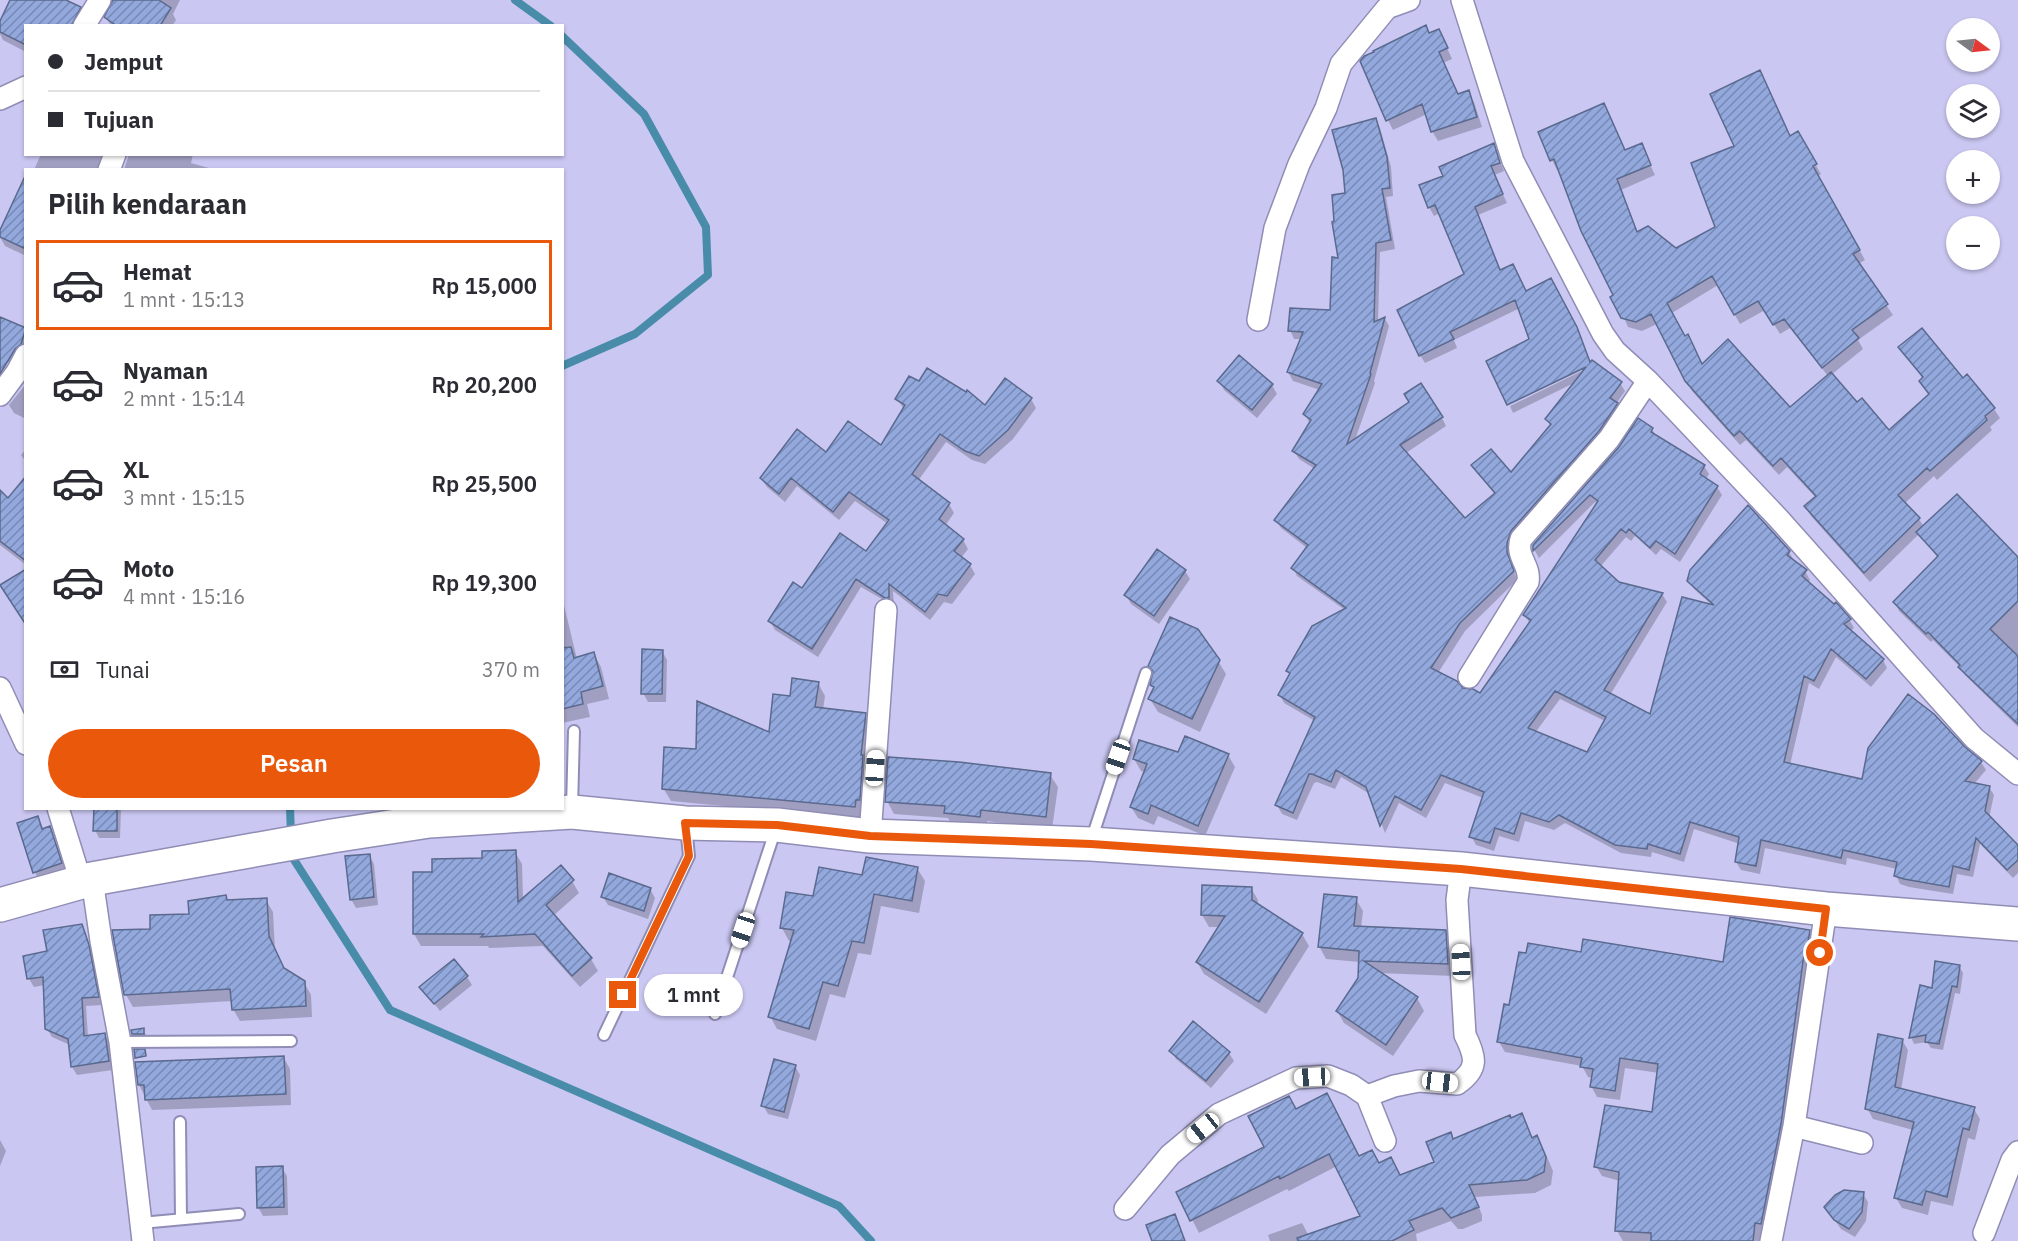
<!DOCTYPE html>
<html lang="id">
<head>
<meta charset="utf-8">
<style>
  :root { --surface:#fff; --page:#f7f7f7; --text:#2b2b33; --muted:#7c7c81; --line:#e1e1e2; --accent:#ea580c }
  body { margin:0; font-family:"IBM Plex Sans",sans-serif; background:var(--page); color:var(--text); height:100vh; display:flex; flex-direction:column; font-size:22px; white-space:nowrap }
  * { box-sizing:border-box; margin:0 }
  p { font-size:20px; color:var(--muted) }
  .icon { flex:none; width:33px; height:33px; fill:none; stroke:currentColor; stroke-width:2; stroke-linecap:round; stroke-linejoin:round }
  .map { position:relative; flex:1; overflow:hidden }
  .sheet { position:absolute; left:24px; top:168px; width:540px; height:642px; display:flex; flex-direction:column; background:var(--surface); border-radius:0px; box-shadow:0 2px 4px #0004 }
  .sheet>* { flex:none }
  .top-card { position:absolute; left:24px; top:24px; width:540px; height:132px; border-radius:0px; box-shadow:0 2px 4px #0004; display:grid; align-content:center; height:132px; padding:0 24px; background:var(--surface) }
  .needle { width:39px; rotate:105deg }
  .fabs { position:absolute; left:1946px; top:18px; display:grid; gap:12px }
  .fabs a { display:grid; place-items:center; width:54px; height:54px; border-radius:50%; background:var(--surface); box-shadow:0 2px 4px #0004; font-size:30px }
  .end { position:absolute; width:27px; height:27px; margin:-14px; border:8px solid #ea580c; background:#fff; box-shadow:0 0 0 3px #fff }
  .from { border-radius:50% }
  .bubble { position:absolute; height:42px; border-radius:21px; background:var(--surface); box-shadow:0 2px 4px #0004; font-size:20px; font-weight:600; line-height:42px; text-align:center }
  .car { position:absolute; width:18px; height:36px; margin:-18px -9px; border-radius:8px; box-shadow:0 0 4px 2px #0007; background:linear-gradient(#fff 24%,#345 0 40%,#fff 0 76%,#345 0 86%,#fff 0) }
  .top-card b { display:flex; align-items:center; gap:21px; height:57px; font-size:22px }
  .top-card b+b { border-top:2px solid var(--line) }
  .top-card i { width:15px; height:15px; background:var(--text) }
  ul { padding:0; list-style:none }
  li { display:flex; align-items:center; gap:18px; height:90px; margin:0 12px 9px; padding:0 12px; border:3px solid transparent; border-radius:0px }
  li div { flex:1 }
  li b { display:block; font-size:22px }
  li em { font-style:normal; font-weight:600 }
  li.on { border-color:var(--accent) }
  li>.icon { width:54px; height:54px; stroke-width:1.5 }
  h2 { padding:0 24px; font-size:27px; line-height:72px }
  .pay { display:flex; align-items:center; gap:15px; height:66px; padding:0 24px; font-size:22px }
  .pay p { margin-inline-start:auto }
  .button { display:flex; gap:12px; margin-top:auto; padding:12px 24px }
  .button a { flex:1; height:69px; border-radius:36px; background:var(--accent); color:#fff; font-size:24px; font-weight:600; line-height:69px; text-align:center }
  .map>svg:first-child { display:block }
  .shadow { fill:#0003; fill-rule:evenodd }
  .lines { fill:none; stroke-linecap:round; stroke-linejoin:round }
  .stream { stroke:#488ca9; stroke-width:8 }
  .building { fill:url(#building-hatch); stroke:#5a698d; stroke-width:1.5; fill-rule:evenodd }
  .lane-casing { stroke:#8f8db5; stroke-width:14 }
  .street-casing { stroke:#8f8db5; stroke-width:24 }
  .highway-casing { stroke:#8f8db5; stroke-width:36 }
  .lane { stroke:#fff; stroke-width:10 }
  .street { stroke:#fff; stroke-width:21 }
  .highway { stroke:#fff; stroke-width:33 }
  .route { stroke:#ea580c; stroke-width:8 }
</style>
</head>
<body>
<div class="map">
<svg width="2018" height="1241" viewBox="0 0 2018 1241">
  <defs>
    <pattern id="building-hatch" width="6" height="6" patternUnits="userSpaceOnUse" patternTransform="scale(1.5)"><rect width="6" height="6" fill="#93a9de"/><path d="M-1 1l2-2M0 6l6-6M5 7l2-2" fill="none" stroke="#7789b4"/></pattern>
  </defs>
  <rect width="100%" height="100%" fill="#cac7f2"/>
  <path class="shadow" d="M12,0H64L79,8L86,19L82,26H26V52L3,40L0,34V24Z
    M113,0H180L173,14L176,20L172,26H111L106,17L113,7Z
    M1444,41L1452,59L1443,63L1459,95L1468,92L1474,102L1482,127L1438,141L1432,131L1427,114L1393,130L1388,120Z
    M1375,119L1380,128L1391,167L1393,196L1386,197L1395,249L1380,252L1378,322L1385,319L1389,326L1374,381L1375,383L1355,440L1442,418L1446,426L1406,453L1465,520L1495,494L1473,466L1511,475L1550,426L1547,419L1576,382L1513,413L1510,406L1594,365L1620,383L1625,391L1616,404L1621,413L1511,552V561L1517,580L1465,631L1438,673L1462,690L1480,695L1530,624L1525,615L1597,504L1595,502L1539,558L1535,551L1534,545L1652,429L1656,436L1704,466L1709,474L1706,479L1717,487L1722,495L1680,562L1661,549L1656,555L1635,536L1631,541L1626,537L1600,567L1618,583L1662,594L1667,602L1610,695L1651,716L1713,606L1694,589L1689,580L1789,552L1794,560L1805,571L1810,580L1808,583L1849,619L1854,628L1850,631L1883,660L1887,668L1871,687L1836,657L1819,689L1809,683L1790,765L1864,781L1964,748L1981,762L1986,770L1974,784L1989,787L1994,795L1989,818L2018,847V873L2013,878L1980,844L1973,877L1957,874L1953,894L1909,887L1900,884L1896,875L1897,869L1847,858L1846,865L1765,848L1760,874L1741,870L1736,862L1740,844L1694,829L1684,862L1652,852L1651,857L1621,853L1565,823L1554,830L1525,821L1519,842L1499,836L1494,851L1476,845L1471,836L1483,798L1445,783L1426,818L1399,803L1385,833L1370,794L1341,777L1335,789L1317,782L1314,783L1297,820L1282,814L1277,805L1315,721L1284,703L1280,695L1291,675L1288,671L1345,610L1297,576L1293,568L1307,548L1281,528L1276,520L1315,469L1299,459L1294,451L1310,424L1305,414L1320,390L1293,381L1288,372L1301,339H1294L1290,330L1332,312L1340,259L1347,195ZM1560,699L1605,721L1588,754L1535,733Z
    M1540,133L1625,152L1641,145L1655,175L1621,190L1638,233L1676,250L1717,228L1790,137L1797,133L1821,174L1818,176L1865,260L1858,264L1893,315L1858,340L1863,349L1831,375L1856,405L1889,432L1930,395L1923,379L1900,347L1963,380L1994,409L2000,418L1990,427L1992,430L1937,480L1934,476L1904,504L1919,519L1924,527L2018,559V727L1965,675L1960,667L1933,640L1931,642L1899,611L1895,603L1938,558L1919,534L1870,582L1811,516L1806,507L1816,498L1787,467L1779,475L1746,440L1740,445L1692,391L1657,324L1642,331L1628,327L1560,169L1557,170L1552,160ZM1718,285L1740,324L1765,310L1780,334L1790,328L1828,376L1790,409L1702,366L1684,338L1672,313Z
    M1493,145L1504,171L1494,175L1507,203L1478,215L1501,271L1526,293L1555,288L1581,338L1591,363L1531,340L1520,308L1454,340L1457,348L1425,363L1420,355L1466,275L1440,213L1434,216L1429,207L1445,177Z
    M41,154H113L106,170H34Z
    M129,154H193L191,163L216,170H124Z
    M26,187V256L5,246L0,237Z
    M0,319L26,331V352L15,365L0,358Z
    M1239,357L1272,385L1277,394L1257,418L1224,390L1219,381Z
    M26,384V419L14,413L9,405Z
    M897,399L986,407L1031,399L1036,408L1013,439L985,464L972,460L946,442L918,481L949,504L954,513L945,526L963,540L968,549L961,558L970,565L975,574L952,604L944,602L930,620L893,591L894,606L861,587L818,657L775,630L770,621L802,590L867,553L888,524L855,501L839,520L797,486L785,502L767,487L761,478L826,454L882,448L904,409Z
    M26,449V462L21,455Z
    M26,479V565L0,545V492L9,500Z
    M1185,571L1190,579L1159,624L1131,604L1126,595Z
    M562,597L577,659L594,654L601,667L609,699L587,704L590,717L562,723Z
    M662,651L667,660L666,702H648L643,693Z
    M1218,661L1226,674L1200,732L1158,712L1150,699L1154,689L1152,684L1154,673L1150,666Z
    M818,683L825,696L823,710L865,715L872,728L862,819L671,801L663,788L698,750L770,734L791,698Z
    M1179,754L1228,755L1235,767L1205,836L1158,816L1154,825L1138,818L1131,807L1146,772L1141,771L1134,759Z
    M1050,775L1058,787L1052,829L987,821V829L952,825L948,818L894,814L887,801Z
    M91,808H121L120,838H99L95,830V810Z
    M38,818L44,830L50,828L54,837L66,872L39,881L35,872Z
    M515,852L522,864L523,899L572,881L579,893L553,916L591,959L598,971L580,987L543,946L489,948L488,946H421L414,934L434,873Z
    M369,855L374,864L378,905L356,908L351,899Z
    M917,868L925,881L919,913L881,906L871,955L858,953L845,998L830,994L816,1041L777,1029L770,1016L793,941H789L782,928L814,898L863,877Z
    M1251,888L1258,900V906L1302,934L1309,946L1266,1014L1204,974L1197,962L1220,927H1209L1202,915Z
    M650,889L655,898L648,919L608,905L603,897Z
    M1356,899L1363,911L1361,928L1445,931L1452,944L1454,976L1379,973L1417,998L1424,1011L1393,1056L1344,1023L1337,1011L1360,979V962L1326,959L1319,946Z
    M266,900L273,912L275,950L285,970L304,982L311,995L312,1017L240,1021L233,1009L232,1001L133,1007L126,995L152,930L191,915Z
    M81,926L93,955L102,1005L86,1006L88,1037L105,1035L110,1044L113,1070L77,1075L72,1067L70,1045L52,1037L47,1029L45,985L34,987L29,979L25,957L48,952Z
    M1809,931L1815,942L1765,1241H1623L1617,1231L1620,1181L1602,1176L1596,1166L1654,1113L1659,1073L1625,1068L1620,1100L1597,1097L1591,1086L1593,1078L1588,1077L1582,1066L1505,1052L1499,1042L1510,1006L1582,954L1725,964Z
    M1959,966L1963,973L1960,994L1955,993L1943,1050L1931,1048L1927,1042L1914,1044L1911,1037Z
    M467,977L472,985L440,1011L421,987Z
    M143,1030L148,1038L138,1043L133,1034Z
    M1902,1040L1908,1050L1901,1090L1974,1109L1980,1119L1975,1140L1968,1138L1953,1206L1931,1201L1928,1215L1902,1208L1896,1198L1913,1130L1873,1119L1867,1108Z
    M1171,1051L1229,1053L1234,1061L1211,1088L1176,1059Z
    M284,1058L290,1069L291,1105L152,1110L139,1085Z
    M795,1066L800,1075L788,1119L768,1114L763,1105Z
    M1296,1111L1360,1158L1379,1165L1400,1177L1436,1163L1454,1140L1522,1115L1533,1139L1537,1137L1544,1150L1553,1171L1551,1185L1535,1193L1475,1197L1482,1215V1221L1463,1229H1458L1451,1221L1416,1234L1417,1241H1270L1268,1235L1302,1223L1309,1236L1363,1217L1337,1166L1289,1191L1287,1189L1199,1233L1178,1192L1266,1148Z
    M0,1140L6,1151L0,1166Z
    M282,1168L287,1176L288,1215L263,1216L258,1207Z
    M1863,1194L1868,1202L1866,1221L1855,1237L1841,1229L1826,1208Z"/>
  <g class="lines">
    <path class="stream" d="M515,0L551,26
      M562,36L644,114L706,227L708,275L635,334L562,366
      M290,808L291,834
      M291,852V855L390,1010L839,1206L871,1241"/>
  </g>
  <path class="building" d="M10,0H66L81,7L71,26H26V45L0,32V21Z
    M113,0H159L171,8L160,26H117L104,17Z
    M1426,25L1429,33L1439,29L1448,48L1439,52L1458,94L1469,90L1477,117L1431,132L1422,104L1386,121L1360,61L1364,56L1374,52L1373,51Z
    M1760,70L1790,136L1798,131L1817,164L1813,166L1860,250L1853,254L1888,304L1852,330L1859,338L1822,368L1784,319L1773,325L1758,301L1734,315L1712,276L1667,303L1685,336L1688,334L1702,364L1728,339L1790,407L1831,372L1857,402L1862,398L1889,430L1929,394L1919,381L1923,377L1898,347L1922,328L1963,378L1967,374L1995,408L1985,416L1987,420L1930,471L1927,468L1898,495L1920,518L1864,573L1804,506L1816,496L1781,458L1773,466L1740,431L1734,436L1685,381L1651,314L1636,322L1621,318L1610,297L1613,295L1581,231L1554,159L1550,161L1538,132L1604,103L1625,150L1642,143L1651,165L1617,179L1637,232L1648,226L1676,248L1715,227L1691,163L1734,146L1710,94Z
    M1376,118L1387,157L1390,188L1382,189L1391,240L1376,243L1374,322L1385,317L1370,373L1371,374L1347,444L1409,402L1404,394L1421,383L1443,417L1400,445L1465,518L1495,493L1471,465L1491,449L1511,472L1551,424L1545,419L1586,367L1507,405L1486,361L1529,339L1515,300L1450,332L1454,339L1419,356L1397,310L1464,274L1435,205L1428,208L1419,185L1443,176L1439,167L1494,143L1500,163L1491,166L1503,194L1475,207L1500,270L1513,264L1526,291L1551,278L1577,327L1590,362L1592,360L1622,382L1610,398L1618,403L1599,431L1511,531L1507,543V552L1514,571L1460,623L1431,668L1457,681L1463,688L1473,689L1480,693L1531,620L1523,615L1598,501L1590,495L1533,551V545L1619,447L1638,418L1653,428L1651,432L1705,465L1700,474L1718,486L1675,554L1656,541L1650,548L1629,529L1626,533L1621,529L1595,560L1619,582L1663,593L1604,690L1650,714L1682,597L1714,605L1687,581L1690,570L1748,505L1790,551L1787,555L1807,570L1802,576L1834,604L1836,602L1851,619L1844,624L1884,659L1866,679L1831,649L1814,681L1804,676L1784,762L1862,779L1868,748L1908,694L1934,714L1965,747L1982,761L1965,781L1990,786L1985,811L2018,845V860L2007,870L1976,838L1969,870L1953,866L1949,887L1904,879L1894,876L1897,862L1843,850L1841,858L1761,840L1756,866L1735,862L1739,837L1690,822L1680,854L1648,844L1647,849L1615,845L1559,815L1549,822L1521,813L1514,834L1495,828L1490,843L1469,837L1484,792L1441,775L1421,810L1395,796L1380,826L1366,787L1336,770L1331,782L1312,774H1309L1293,813L1275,805L1315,717L1278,695L1290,673L1286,671L1312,626L1346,608L1291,568L1308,545L1274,520L1316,465L1292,451L1311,420L1303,414L1322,384L1287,372L1303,332L1288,331L1290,308L1330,310L1332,257L1338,258L1332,222L1334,221L1332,195L1345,193L1343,170L1332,130ZM1555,691L1606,717L1587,752L1528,728Z
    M26,174V249L0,237V230Z
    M0,317L26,328L21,344L15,349L0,374Z
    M1239,355L1273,384L1252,410L1217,381Z
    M927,368L966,392L967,390L985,405L1005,378L1032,398L1008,430L979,456L965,451L940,434L912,474L950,503L939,519L964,539L954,551L971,564L947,596L938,594L925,612L889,584V598H885L856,579L812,649L768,621L793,582L802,588L840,533L866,551L889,520L849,492L833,512L791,478L779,494L760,478L797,429L826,452L848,421L881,445L905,405L895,399L909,376L919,381Z
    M26,476V561L0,541V490L8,498Z
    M1957,494L2018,557V601L1990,629L2018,656V724L1958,667L1960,665L1928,632L1926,634L1893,602L1938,556L1916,532Z
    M1157,549L1186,570L1154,616L1124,595Z
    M26,569V625L0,585Z
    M1170,617L1198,629L1220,660L1192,719L1148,699L1154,687L1150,685L1153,671L1148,666Z
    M571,647L574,658L594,652L603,686L581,692L583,704L562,709V648Z
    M642,649L663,650L662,694H641Z
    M792,678L819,682L815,707L866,713L861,755H863L860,800H856L855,807L662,789L664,747L696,749L697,701L769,732L773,694L790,696Z
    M1185,736L1229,754L1198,826L1151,805L1148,814L1130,807L1147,764L1133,759L1139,740L1178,752Z
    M888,757L959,762L1051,773L1046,817L981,810L980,817L944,813L945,806L885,802Z
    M94,808H117V831H93Z
    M38,816L42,829L50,826L62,863L33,873L17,823Z
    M516,850L518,902L561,865L574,880L546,905L592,958L572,976L535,934L481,937L484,934H413V872H432V859L482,858V851Z
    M370,854L374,897L350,900L345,856Z
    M866,857L918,867L912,901L874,894L864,943L852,941L838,986L823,982L809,1029L768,1017L794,930L780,928L786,892L813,896L819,867L862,875Z
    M609,873L651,888L644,911L601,897Z
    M1202,885L1252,887V900L1303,933L1259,1002L1196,962L1225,916L1201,915Z
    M1324,894L1357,897L1354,926L1446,930L1448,964L1364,961L1418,997L1386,1045L1336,1011L1358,978L1359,951L1318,947Z
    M226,895L227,900L267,898L269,936L284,968L305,981L306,1006L232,1010L230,989L124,995L112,930L150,929V915L189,914L188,901Z
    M1730,917L1810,930L1806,954H1804L1781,1124L1761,1224L1755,1223L1753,1241H1651V1233L1615,1231L1619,1172L1594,1167L1605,1105L1652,1112L1658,1064L1620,1058L1615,1091L1590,1087L1593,1069L1580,1067L1582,1058L1497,1042L1504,1004L1509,1005L1519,952L1526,953L1528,943L1581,952L1583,939L1723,962Z
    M82,924L89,945L99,997L82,998L84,1036L105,1033L109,1061L71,1067L68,1039L45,1029L43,977L27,979L23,956L47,951L43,930Z
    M454,959L468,976L434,1004L419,987Z
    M1935,961L1960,965L1957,987L1952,986L1939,1044L1925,1042L1926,1035L1909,1038L1920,985L1932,988Z
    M1193,1021L1230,1052L1206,1081L1169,1051Z
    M144,1028V1034H132L131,1030Z
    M1878,1034L1903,1039L1895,1087L1975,1107L1969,1130L1963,1128L1947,1197L1926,1191L1922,1205L1894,1198L1914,1122L1865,1109Z
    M134,1049H145L146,1056L135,1058Z
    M284,1056L286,1094L145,1100L144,1085H138L135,1062Z
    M774,1059L796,1065L784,1112L761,1106Z
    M1327,1093L1359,1156L1372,1150L1379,1163L1391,1157L1400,1175L1434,1162L1426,1142L1451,1132L1453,1139L1510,1115L1511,1118L1522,1113L1532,1138L1537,1135L1546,1157L1544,1172L1527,1180L1469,1185L1479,1207L1451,1218L1442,1208L1409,1221L1414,1230L1392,1241H1298L1297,1238L1360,1216L1329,1154L1280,1179L1279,1176L1190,1221L1176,1192L1264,1147L1248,1116L1289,1096L1296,1109Z
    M283,1166L284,1207L257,1208L256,1167Z
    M1844,1190L1864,1192L1862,1212L1849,1229L1834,1220L1824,1207L1835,1195Z
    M1175,1214L1185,1241H1152L1146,1225Z"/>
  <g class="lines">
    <g class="lane-casing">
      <path id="lane" d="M572,808L574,731
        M1091,841L1146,673
        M715,1014L776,828
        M604,1035L689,856L686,826
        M120,1042L291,1041
        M180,1122L181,1219
        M141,1223L239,1214"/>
    </g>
    <g class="street-casing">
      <path id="street" d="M1462,0L1513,161L1603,334L1615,351L1648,381L1778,518L1974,738L2018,774
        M84,26L100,0
        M0,99L26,87
        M109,170L115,154
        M1258,320L1275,228L1299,164L1326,108L1341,64L1387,8L1409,0
        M0,395L17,372L26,355
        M1469,677L1528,582C1531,565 1515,557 1521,539L1609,439L1648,381
        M0,688L26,744
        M58,808L81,882
        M870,836L886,610
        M92,879L101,941L120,1042L143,1241
        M1794,1126L1862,1143
        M1385,1141L1367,1096L1394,1086L1419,1081L1457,1084C1479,1069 1476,1057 1465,1035L1457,900L1461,869
        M1125,1209L1170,1155L1219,1114L1296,1078L1328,1076L1351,1085L1367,1096
        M1984,1233L2012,1160L2018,1152
        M1771,1241L1794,1126L1826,909"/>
    </g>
    <g class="highway-casing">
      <path id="highway" d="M0,905L92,879L332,836L429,821L572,812L685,823L777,825L870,836L1091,844L1461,869L1826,909L2018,924"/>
    </g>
    <use href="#lane" class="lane"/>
    <use href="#street" class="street"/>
    <use href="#highway" class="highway"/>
  </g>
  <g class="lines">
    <path class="route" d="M623,995L689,856L685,823L777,825L870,836L1091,844L1461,869L1826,909L1820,953"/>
  </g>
</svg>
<div class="fabs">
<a><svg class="needle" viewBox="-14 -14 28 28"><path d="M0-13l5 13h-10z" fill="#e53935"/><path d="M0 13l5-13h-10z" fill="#7c7c81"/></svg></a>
<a><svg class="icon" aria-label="layers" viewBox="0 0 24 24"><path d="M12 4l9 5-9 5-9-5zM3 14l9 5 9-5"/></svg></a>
<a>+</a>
<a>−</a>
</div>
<i class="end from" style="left:1820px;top:953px"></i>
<i class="end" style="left:623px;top:995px"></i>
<div class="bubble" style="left:644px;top:974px;width:99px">1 mnt</div>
<i class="car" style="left:1118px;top:757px;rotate:199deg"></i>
<i class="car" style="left:875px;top:768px;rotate:4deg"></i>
<i class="car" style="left:743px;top:930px;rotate:198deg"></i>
<i class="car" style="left:1461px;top:962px;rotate:357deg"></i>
<i class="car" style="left:1312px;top:1077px;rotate:267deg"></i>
<i class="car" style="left:1440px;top:1082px;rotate:97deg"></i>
<i class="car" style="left:1203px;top:1128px;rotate:231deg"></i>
<div class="top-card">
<b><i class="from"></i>Jemput</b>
<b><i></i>Tujuan</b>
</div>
<section class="sheet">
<h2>Pilih kendaraan</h2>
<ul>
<li class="on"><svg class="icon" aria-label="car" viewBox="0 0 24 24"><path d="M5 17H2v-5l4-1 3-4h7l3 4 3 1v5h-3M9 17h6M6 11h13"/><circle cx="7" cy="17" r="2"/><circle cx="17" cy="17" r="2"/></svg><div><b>Hemat</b><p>1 mnt · 15:13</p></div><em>Rp 15,000</em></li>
<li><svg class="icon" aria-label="car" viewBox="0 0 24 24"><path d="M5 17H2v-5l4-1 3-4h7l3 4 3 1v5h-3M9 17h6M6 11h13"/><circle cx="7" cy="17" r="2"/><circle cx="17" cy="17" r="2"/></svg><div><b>Nyaman</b><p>2 mnt · 15:14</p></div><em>Rp 20,200</em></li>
<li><svg class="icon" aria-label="car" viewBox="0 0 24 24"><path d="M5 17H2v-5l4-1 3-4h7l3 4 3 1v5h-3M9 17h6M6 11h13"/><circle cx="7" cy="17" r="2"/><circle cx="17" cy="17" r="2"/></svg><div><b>XL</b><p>3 mnt · 15:15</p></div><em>Rp 25,500</em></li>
<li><svg class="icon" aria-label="car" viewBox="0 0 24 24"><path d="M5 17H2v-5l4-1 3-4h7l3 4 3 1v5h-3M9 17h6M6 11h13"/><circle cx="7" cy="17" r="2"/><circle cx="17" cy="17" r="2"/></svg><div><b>Moto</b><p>4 mnt · 15:16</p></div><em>Rp 19,300</em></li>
</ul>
<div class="pay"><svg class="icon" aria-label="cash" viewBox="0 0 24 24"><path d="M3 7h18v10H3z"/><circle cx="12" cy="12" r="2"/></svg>Tunai<p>370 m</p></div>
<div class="button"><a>Pesan</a></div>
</section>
</div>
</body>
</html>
